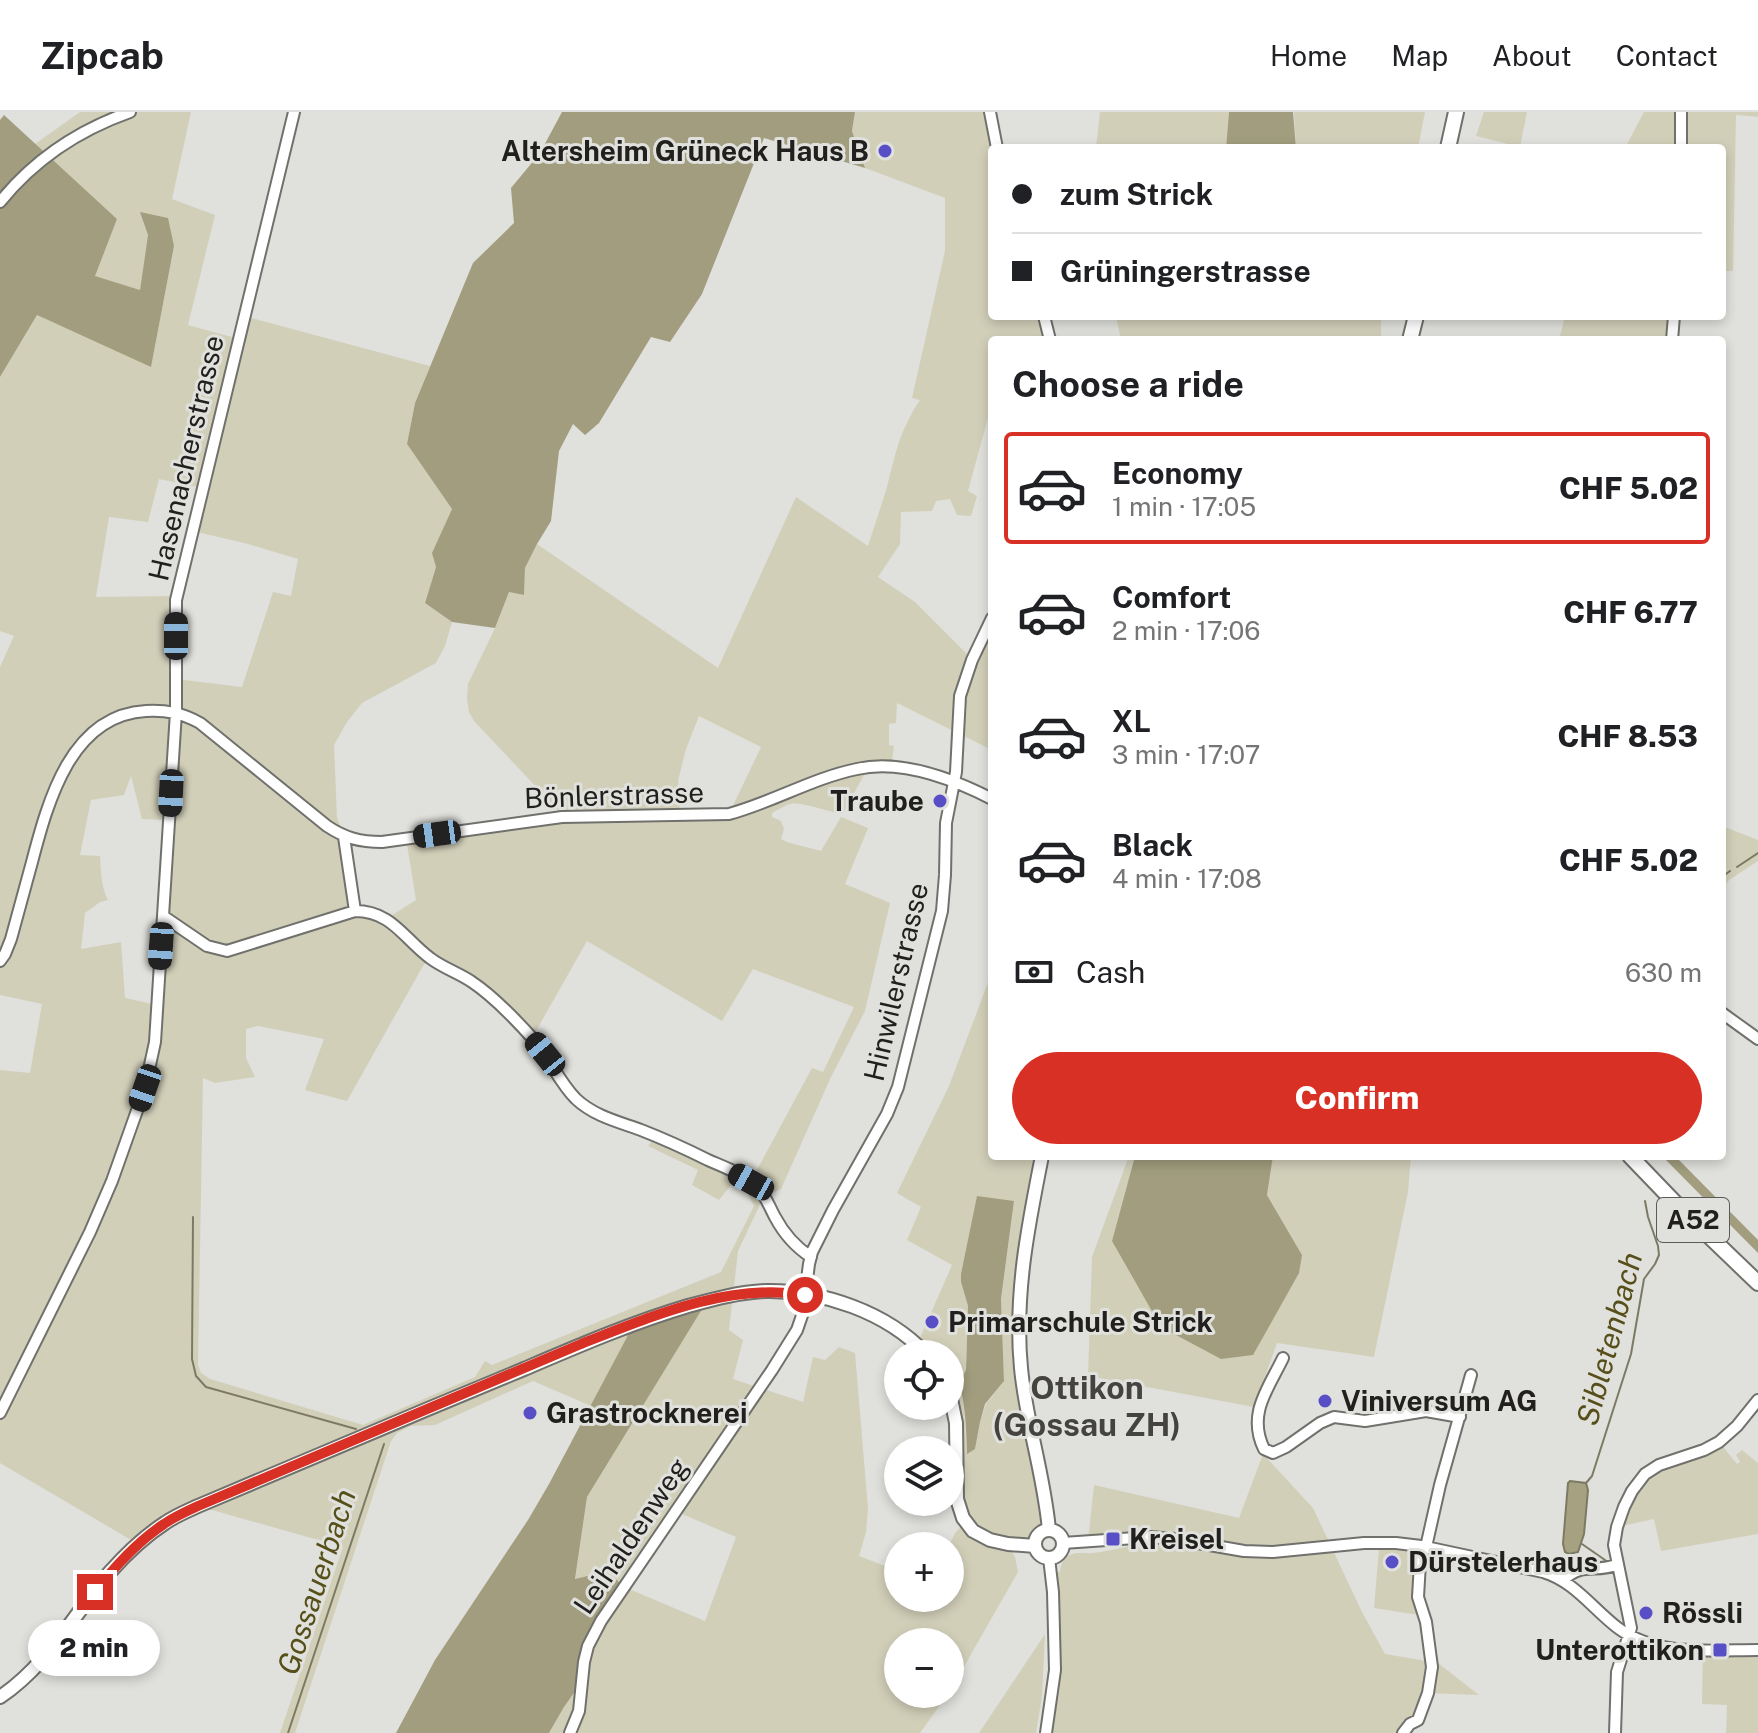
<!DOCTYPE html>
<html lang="en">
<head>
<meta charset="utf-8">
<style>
  :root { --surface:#fff; --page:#f6f6f6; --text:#202124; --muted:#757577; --line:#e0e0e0; --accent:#d93025 }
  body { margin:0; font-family:"Public Sans",sans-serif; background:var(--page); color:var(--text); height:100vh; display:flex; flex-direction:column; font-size:30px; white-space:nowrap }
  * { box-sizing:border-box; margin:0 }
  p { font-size:26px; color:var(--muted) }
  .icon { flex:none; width:44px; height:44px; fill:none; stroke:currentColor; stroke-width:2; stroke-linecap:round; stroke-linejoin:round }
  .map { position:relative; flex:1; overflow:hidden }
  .details { position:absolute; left:988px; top:224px; width:738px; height:824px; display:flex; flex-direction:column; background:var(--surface); border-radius:8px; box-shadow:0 4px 12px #0003 }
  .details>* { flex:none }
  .guide { position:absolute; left:988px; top:32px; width:738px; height:176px; border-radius:8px; box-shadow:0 4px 12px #0003; display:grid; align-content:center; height:176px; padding:0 24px; background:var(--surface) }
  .tools { position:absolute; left:884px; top:1228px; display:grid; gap:16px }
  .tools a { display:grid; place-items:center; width:80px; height:80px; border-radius:50%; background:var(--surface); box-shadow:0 4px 12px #0003; font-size:40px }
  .end { position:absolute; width:36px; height:36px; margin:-18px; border:10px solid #d93025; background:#fff; box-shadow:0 0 0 4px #fff }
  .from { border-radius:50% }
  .bubble { position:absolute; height:56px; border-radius:28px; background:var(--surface); box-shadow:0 4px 12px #0003; font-size:26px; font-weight:800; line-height:56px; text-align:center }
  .car { position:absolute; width:24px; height:48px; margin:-24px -12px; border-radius:10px; box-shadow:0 0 6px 2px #0007; background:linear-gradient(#222 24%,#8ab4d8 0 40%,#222 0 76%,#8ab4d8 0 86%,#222 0) }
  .guide b { display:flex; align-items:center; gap:28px; height:76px; font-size:30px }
  .guide b+b { border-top:2px solid var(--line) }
  .guide i { width:20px; height:20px; background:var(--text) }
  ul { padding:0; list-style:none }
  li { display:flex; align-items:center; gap:24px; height:112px; margin:0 16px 12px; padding:0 8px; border:4px solid transparent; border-radius:8px }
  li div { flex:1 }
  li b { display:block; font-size:30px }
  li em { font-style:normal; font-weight:800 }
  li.current { border-color:var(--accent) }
  li>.icon { width:72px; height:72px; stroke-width:1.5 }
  h2 { padding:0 24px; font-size:36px; line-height:96px }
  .pay { display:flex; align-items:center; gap:20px; height:88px; padding:0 24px; font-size:30px }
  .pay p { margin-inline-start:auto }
  .button { display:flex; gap:16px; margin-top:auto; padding:16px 24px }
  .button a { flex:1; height:92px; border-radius:48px; background:var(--accent); color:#fff; font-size:32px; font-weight:800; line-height:92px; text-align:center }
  header { display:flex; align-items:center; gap:48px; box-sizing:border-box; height:112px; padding:0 40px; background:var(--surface); border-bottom:2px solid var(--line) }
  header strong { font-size:38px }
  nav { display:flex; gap:44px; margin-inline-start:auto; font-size:28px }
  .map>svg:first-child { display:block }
  .green { fill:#d2cfb9; fill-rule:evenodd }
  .forest { fill:#a19d7e }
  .water { fill:#a5a181; stroke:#7d7a64; stroke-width:2 }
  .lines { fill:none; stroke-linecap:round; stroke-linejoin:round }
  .stream { stroke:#7d7a64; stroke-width:2 }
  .minor-casing { stroke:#70706c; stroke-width:14 }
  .major-casing { stroke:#70706c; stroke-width:16 }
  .highway-casing { stroke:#70706c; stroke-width:18 }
  .minor { stroke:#fff; stroke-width:10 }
  .major { stroke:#fff; stroke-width:12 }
  .highway { stroke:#fff; stroke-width:14 }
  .route { stroke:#d93025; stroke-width:10 }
  .poi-dot { fill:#584fc7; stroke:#e0e0dc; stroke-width:3 }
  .labels { text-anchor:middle; stroke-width:6; stroke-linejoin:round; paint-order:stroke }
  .shield { fill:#e0e0dc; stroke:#5a5a58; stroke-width:2 }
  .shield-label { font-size:26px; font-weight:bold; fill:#21201f }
  .poi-label { font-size:28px; font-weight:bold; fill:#21201f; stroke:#e0e0dc; text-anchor:start }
  .street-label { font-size:28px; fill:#21201f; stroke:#e0e0dc }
  .water-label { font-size:30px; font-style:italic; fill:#564f19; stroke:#e0e0dc }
  .quarter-label { font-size:32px; font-weight:bold; fill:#444340; stroke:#e0e0dc }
</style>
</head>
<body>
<header>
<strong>Zipcab</strong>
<nav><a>Home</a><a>Map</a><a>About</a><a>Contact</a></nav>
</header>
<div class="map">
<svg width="1758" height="1621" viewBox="0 0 1758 1621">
  <rect width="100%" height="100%" fill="#e0e0dc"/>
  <path class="green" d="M80,0H191L172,87L215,103L188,213L239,227L244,204L430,254L415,291L407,332L452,397L433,440L436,455L425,491L452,510L445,534L436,551L362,591L347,610L334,633L337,705L344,725L355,799L386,807L416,788L406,726L561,704L558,698L474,609L469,600L467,587L468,572L495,516L509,480L524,483L525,456L537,432L718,556L796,385L868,434C874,415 881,395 887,375C896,340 899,320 920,288L912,286L945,139V86L865,56L852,19L855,0H990L992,36V204H1044L1050,228H992V291L968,379L977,384L971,404L957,403L950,387L936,389L932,399L901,400L900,432L878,465L915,490L972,547L992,506V638L897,591L896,611L889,612V633L894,634L891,656L865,655L864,663L843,701C827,701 804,689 790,692C784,694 777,698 772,701V705L781,709L784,717L781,727L787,730L821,739L841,705L868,716L845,772L890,791L865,899L831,965L781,1077L764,1084L738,1139L729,1218L743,1228L733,1267L803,1290L813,1245L825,1248L839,1235L855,1241L868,1397L866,1420L859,1444L898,1459V1486H950L949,1434L955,1421L965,1411L950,1282V1242H926L917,1233L952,1153L907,1128L921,1095L897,1081L949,974L992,860V1044H1042L1019,1221L1045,1418L1041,1420L1035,1429L1008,1433L1015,1445L1018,1460L950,1579V1530H898V1582H948L920,1621H549L564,1595L575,1468L587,1385L706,1190L629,1213L627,1225L591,1294L533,1269L435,1313L411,1314L397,1321L391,1329L295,1621H280L343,1435L198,1394L138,1432L0,1351V958L30,961L42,892L0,883V555L14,524L0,519V265L37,203L151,254L174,134L141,101L148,123L140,178L94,164L117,107L35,32ZM159,367L203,376L193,419L248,432L298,447L291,484L273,480L242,575L176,567L173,484L96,485L109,405L148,410ZM699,604L761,635L729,702L680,703L678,669L686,637ZM131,664L142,707L168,708L157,893L125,886L121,830L81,837L85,801L100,790L108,788C101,776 101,759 100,744L80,743L91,688L124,683ZM587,829L722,909L753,857L854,895L823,960L812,956L751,1069L656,1024L648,1034L698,1058L692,1073L719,1088L731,1073L748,1082L754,1094L721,1160L492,1253L485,1249L475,1265L363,1313L210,1267L201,1261L198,1253L203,966L215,971L255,965L246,946V917L258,914L324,927L305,978L347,989L428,845L491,885L532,926ZM977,1085L1014,1090L1001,1187L1004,1269L986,1292L980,1310L975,1337L967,1341C965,1318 966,1295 959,1271L966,1259L968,1194L961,1170ZM675,1399L736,1425L705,1509L624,1475Z
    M1100,0H1229L1226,36H1096Z
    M1294,0H1425L1418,36H1296Z
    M1484,0H1527L1520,35L1476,24Z
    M1644,0H1758V5L1736,3L1733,159H1722V36H1625Z
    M1116,204H1381V228H1121Z
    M1565,204H1674L1672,228H1559Z
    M1722,714L1758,728V749L1729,768L1722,777Z
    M1129,1044H1135L1112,1129L1302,1143L1267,1083L1273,1044H1411L1408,1080L1374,1245L1277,1231L1254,1295L1088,1264L1092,1145Z
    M1719,1330L1737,1352L1740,1350L1736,1343L1742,1338L1758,1351V1422L1661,1439L1654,1407L1617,1415L1645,1362Z
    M1263,1342L1313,1396L1362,1500L1385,1542L1438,1551L1479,1583L1428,1581L1418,1608L1403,1621H1045L1057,1479V1460H1060C1061,1453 1062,1448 1068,1444C1076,1439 1085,1442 1093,1441C1113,1439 1131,1432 1151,1432C1172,1432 1193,1438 1215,1435L1175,1427L1088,1429L1094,1373L1239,1406Z
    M1379,1437L1416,1439L1419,1503L1374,1496Z
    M1045,1522L1042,1585L1036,1621H979Z
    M1703,1537L1758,1538V1621H1726L1727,1593L1702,1592Z"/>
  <path class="forest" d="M562,0H855L852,19L865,56L764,26L702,182L670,230L651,225L599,311L585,323L573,312L559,339L551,409L537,432L525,456L524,483L509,480L495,516L452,510L425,491L436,455L432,441L452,397L407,332L415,291L473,151L514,111L511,76L540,41Z
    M1229,0H1293L1296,36H1226Z
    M4,3L117,107L95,164L140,178L148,123L140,100L168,106L174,134L151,255L37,203L0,265V8Z
    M1135,1044H1273L1267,1083L1302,1143L1299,1161L1253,1243L1221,1247L1161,1215L1112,1129Z
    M1662,1044H1675L1758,1128V1141Z
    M977,1084L1014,1089L1001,1187L1004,1269L985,1292L980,1310L975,1337L967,1342C966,1318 966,1295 959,1271L966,1258L968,1194L961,1170V1162Z
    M707,1189L587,1385L575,1467C598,1463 604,1455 623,1474L601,1509L582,1569L564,1595L549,1621H396L435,1548L528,1408L549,1372L627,1225L629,1213Z"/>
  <path class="water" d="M1570,1369L1586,1371L1588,1378L1584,1422L1578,1440L1569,1442L1565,1440L1563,1432L1568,1371Z"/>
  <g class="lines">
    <path class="stream" d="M1737,755L1758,741
      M1722,765L1730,759
      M193,1105L192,1247L196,1264L206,1275L356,1317
      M1586,1371L1592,1364L1631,1242L1644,1167L1655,1152L1659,1143L1658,1134L1648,1105L1645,1089
      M1582,1432L1605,1448
      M1615,1551L1619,1537
      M1611,1580L1612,1561
      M288,1621L384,1332"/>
    <g class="minor-casing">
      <path id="minor" d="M990,0L997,36
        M1681,0V36
        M0,90C34,48 79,18 130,0
        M1044,204L1050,228
        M1672,228L1674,204
        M344,725L355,799
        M163,804L207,834L227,839L355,799C392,799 404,827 430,846C443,856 459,861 472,870C493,884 517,909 534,928C550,947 559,970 576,987C594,1004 619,1010 641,1018C664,1027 686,1037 708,1048C724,1055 743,1062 756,1073C765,1082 769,1094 775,1105C784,1122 794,1134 811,1145
        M0,849L5,842L11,827C18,801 25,776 32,750C48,689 71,603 146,599C167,598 182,601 200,611L327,714C345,726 360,730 382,730L562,705L729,702C773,690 813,666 857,657C901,647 953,667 992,687
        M1722,901L1758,927
        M805,1183L809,1152L812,1140L833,1098L887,1002L898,975L942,799L945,763L946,711L956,660L960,584L972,548L992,506
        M1283,1246C1268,1277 1247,1302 1264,1337L1273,1341L1286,1335L1320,1311L1334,1305L1365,1309L1426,1299L1460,1305
        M0,1301L90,1120L112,1069L145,976L155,930L163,804L176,600V488L294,0
        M1063,1431L1150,1425L1175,1427L1244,1439L1273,1440L1364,1431H1396L1421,1434L1543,1460C1574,1469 1593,1497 1618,1516C1657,1545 1712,1538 1758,1538
        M1426,1435L1440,1373L1471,1263
        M1563,1468C1584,1449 1595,1462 1618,1452
        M570,1621L579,1599L584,1550L588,1534L601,1509L772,1258L797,1218L809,1183
        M1046,1621L1055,1558L1053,1480L1049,1446
        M1403,1621L1410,1612L1418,1608L1428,1581L1432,1555L1426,1510L1418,1485L1421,1434
        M1615,1621L1617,1560L1631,1516L1614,1433L1617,1415L1624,1395L1632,1379L1645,1362L1659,1353L1704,1338L1719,1330L1737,1314L1758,1288"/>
    </g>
    <g class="major-casing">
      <path id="major" d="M1042,1044C1028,1114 1014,1184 1021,1256C1026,1310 1044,1362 1049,1418
        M950,1282L956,1311L957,1387L963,1406L973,1419L990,1428L1008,1432L1035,1434
        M1035 1432a14 14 0 1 1 28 0a14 14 0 1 1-28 0Z
        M0,1585C47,1554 74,1502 110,1460C126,1442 145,1424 165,1411C175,1404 187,1399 198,1394C306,1348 415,1302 524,1257C578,1234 631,1211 688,1194C714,1187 740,1180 766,1179C822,1178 887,1200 926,1242"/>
    </g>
    <g class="highway-casing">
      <path id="highway" d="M1448,36L1456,0
        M1410,228L1416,204
        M1630,1044L1680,1096L1758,1171"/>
    </g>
    <use href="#minor" class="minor"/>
    <use href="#major" class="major"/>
    <use href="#highway" class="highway"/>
  </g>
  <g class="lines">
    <path class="route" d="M95,1480C115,1454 137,1430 164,1412C174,1405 187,1399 198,1394L581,1232C650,1205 729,1170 805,1183"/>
  </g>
  <g class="poi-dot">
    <circle cx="885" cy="39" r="8"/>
    <circle cx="940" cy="689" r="8"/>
    <circle cx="932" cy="1210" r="8"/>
    <circle cx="1325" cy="1289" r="8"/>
    <circle cx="530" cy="1301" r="8"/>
    <rect x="1105" y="1419" width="16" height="16" rx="4"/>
    <circle cx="1392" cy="1450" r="8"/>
    <circle cx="1646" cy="1501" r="8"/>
    <rect x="1712" y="1530" width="16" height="16" rx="4"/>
  </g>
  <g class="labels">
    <rect class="shield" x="1657" y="1086" width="72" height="44" rx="6"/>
    <g class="shield-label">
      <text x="1693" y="1117">A52</text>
    </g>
    <g class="poi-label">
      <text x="869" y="49" text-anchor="end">Altersheim Grüneck Haus B</text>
      <text x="924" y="699" text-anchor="end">Traube</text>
      <text x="948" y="1220">Primarschule Strick</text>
      <text x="1341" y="1299">Viniversum AG</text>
      <text x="546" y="1311">Grastrocknerei</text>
      <text x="1129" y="1437">Kreisel</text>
      <text x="1408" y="1460">Dürstelerhaus</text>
      <text x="1662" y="1511">Rössli</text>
      <text x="1704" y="1548" text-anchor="end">Unterottikon</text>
    </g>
    <g class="street-label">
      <text transform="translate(186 346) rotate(-77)" y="10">Hasenacherstrasse</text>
      <text transform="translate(614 683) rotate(-2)" y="10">Bönlerstrasse</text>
      <text transform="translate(896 870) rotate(-77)" y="10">Hinwilerstrasse</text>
      <text transform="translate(631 1424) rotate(-56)" y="10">Leihaldenweg</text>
    </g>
    <g class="water-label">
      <text transform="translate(1610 1227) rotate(-75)" y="10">Sibletenbach</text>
      <text transform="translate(317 1470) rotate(-72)" y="10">Gossauerbach</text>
    </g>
    <g class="quarter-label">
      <text x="1087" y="1287">Ottikon<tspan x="1087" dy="37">(Gossau ZH)</tspan></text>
    </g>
  </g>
</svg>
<div class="tools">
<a><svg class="icon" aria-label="locate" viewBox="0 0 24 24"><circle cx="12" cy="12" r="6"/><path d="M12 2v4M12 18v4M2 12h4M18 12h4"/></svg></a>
<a><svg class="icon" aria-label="layers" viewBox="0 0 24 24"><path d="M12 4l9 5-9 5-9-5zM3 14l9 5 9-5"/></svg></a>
<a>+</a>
<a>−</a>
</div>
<i class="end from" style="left:805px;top:1183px"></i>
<i class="end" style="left:95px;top:1480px"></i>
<div class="bubble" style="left:28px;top:1508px;width:132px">2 min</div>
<i class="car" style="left:176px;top:524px;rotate:0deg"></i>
<i class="car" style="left:171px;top:681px;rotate:183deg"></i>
<i class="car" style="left:437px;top:722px;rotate:262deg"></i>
<i class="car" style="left:161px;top:834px;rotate:184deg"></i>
<i class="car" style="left:545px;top:942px;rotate:321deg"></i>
<i class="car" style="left:145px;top:976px;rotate:199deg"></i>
<i class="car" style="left:751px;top:1070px;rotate:299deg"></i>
<div class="guide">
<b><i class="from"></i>zum Strick</b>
<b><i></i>Grüningerstrasse</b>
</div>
<section class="details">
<h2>Choose a ride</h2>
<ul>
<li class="current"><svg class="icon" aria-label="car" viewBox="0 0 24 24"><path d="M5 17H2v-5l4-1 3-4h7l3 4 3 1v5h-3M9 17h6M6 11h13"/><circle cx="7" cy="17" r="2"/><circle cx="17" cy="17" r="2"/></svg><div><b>Economy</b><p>1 min · 17:05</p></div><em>CHF 5.02</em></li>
<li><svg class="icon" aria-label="car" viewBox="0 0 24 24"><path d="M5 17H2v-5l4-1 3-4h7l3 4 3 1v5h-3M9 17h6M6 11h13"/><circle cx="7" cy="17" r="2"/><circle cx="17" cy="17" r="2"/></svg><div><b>Comfort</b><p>2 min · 17:06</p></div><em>CHF 6.77</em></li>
<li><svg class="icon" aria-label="car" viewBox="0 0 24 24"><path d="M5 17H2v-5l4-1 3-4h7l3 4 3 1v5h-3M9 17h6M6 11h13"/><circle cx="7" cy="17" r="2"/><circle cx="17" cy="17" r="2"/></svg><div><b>XL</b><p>3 min · 17:07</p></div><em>CHF 8.53</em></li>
<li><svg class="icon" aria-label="car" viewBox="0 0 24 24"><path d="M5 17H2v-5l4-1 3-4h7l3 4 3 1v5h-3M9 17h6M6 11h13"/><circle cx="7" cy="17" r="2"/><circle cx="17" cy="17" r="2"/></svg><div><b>Black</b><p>4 min · 17:08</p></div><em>CHF 5.02</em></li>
</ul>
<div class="pay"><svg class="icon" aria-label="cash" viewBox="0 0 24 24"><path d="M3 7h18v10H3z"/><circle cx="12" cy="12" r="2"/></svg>Cash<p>630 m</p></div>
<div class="button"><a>Confirm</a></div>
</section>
</div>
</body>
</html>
